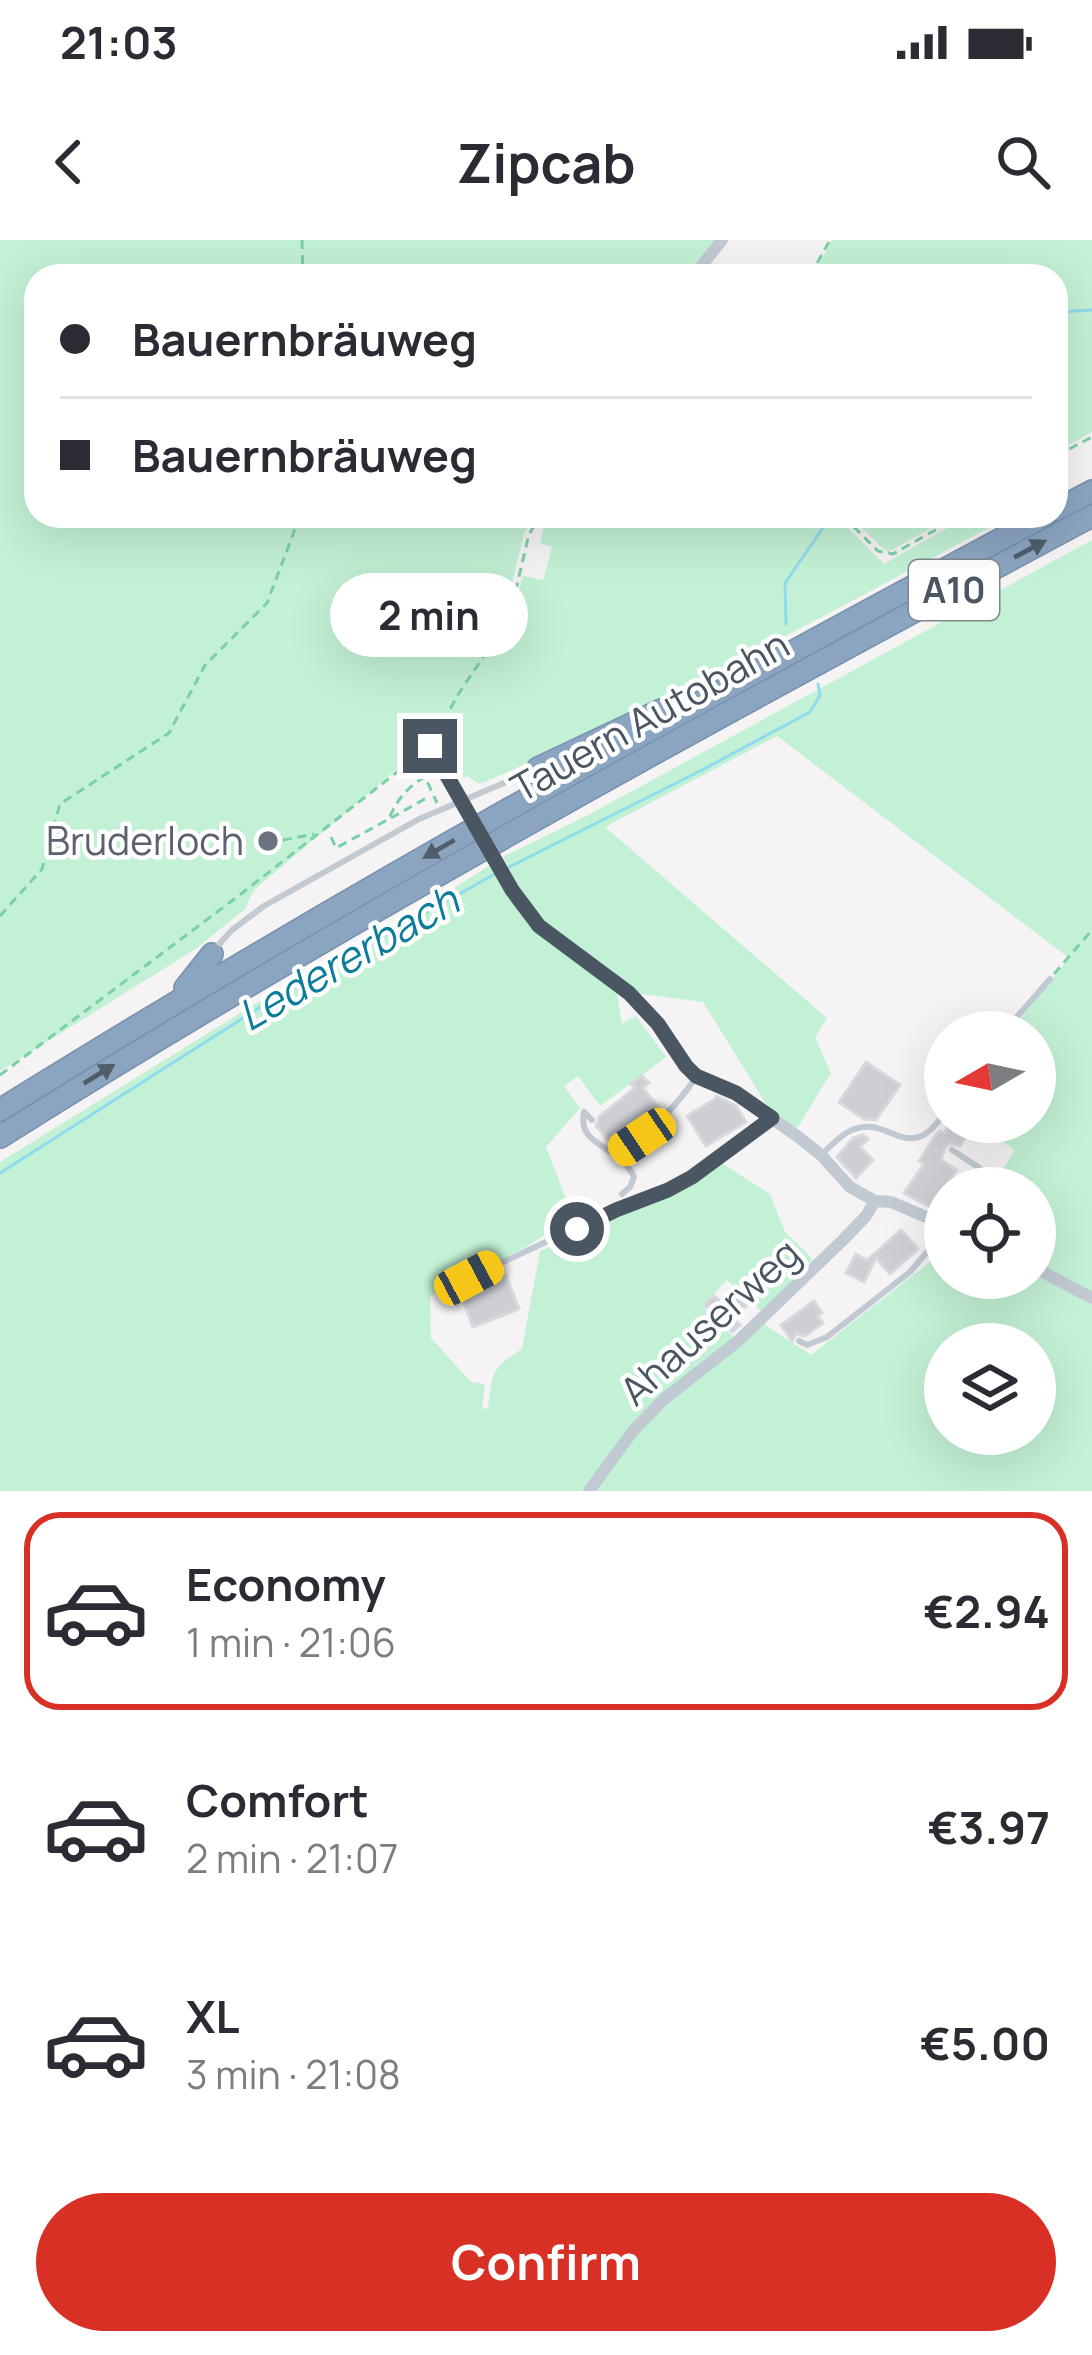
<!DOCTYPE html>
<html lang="en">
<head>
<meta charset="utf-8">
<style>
  :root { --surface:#fff; --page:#f7f7f7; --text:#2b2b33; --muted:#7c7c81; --line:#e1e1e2; --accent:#d93025 }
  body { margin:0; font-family:Manrope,sans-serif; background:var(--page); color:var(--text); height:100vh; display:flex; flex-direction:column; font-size:45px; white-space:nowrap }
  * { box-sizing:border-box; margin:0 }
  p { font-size:39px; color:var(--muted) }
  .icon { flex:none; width:66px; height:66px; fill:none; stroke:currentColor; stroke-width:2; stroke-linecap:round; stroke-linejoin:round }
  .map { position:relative; height:1251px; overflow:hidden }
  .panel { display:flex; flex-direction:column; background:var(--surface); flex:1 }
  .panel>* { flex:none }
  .guide { position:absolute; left:24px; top:24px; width:1044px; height:264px; border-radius:36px; box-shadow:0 12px 48px #0002; display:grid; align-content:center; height:264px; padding:0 36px; background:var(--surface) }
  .needle { width:78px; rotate:261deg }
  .fabs { position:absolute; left:924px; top:771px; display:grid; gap:24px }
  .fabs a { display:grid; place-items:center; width:132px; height:132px; border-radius:50%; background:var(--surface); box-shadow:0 12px 48px #0002; font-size:60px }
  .end { position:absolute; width:54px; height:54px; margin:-27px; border:15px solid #4a5661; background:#fff; box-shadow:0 0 0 6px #fff }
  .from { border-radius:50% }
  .bubble { position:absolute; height:84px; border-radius:42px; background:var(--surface); box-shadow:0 12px 48px #0002; font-size:39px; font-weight:700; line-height:84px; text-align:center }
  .car { position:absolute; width:36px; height:72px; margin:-36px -18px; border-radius:15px; box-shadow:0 0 9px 3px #0007; background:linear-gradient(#f5c518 24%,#345 0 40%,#f5c518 0 76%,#345 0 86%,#f5c518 0) }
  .guide b { display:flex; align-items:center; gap:42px; height:114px; font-size:45px }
  .guide b+b { border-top:3px solid var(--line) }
  .guide i { width:30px; height:30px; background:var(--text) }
  ul { padding:21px 0 0; list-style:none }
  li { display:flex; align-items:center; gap:36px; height:198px; margin:0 24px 18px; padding:0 12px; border:6px solid transparent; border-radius:36px }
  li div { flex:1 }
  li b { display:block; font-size:45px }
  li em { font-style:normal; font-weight:700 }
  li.current { border-color:var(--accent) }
  li>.icon { width:108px; height:108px; stroke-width:1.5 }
  .button { display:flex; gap:24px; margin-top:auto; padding:24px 36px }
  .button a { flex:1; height:138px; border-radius:72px; background:var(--accent); color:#fff; font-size:48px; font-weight:700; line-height:138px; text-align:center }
  .status { display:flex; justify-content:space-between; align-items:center; height:84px; padding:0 60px; background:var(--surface); direction:ltr }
  .status svg { height:33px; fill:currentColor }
  header { display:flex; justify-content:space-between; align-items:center; height:156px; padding:0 36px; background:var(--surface); font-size:54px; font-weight:700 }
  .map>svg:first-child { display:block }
  .green { fill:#c3f1d5; fill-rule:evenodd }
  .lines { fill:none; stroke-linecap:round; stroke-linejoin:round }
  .stream { stroke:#90daee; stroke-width:3 }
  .building { fill:#cdcfd5; stroke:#d7d9de; stroke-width:3 }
  .highway-casing { stroke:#7690ad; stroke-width:24 }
  .path { stroke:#7ad0a6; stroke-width:3; stroke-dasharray:9 6; stroke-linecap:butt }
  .lane { stroke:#c1cad2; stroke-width:6 }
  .street { stroke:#c1cad2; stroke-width:12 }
  .highway { stroke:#8ba5c1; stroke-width:21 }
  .street-bridge { stroke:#c1cad2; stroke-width:12 }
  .oneway { fill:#505e6b }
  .route { stroke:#4a5661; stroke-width:15 }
  .worship-dot { fill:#6b7280; stroke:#fff; stroke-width:4.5 }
  .labels { text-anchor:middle; stroke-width:9; stroke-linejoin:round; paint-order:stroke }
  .shield { fill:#fff; stroke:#808990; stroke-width:3 }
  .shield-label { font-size:36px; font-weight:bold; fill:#4a5661 }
  .street-label { font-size:39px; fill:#4a5661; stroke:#fff }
  .worship-label { font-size:39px; fill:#5b616d; stroke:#fff; text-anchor:end }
  .water-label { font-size:42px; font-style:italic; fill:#0c7c9b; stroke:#fff }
</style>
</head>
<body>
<div class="status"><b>21:03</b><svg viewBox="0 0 49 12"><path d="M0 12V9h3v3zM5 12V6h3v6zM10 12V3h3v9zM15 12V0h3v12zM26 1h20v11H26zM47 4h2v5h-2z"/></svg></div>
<header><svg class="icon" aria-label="back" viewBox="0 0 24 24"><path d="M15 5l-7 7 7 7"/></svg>Zipcab<svg class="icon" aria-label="search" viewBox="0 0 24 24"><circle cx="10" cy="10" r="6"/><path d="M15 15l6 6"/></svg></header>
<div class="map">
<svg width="1092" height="1251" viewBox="0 0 1092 1251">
  <rect width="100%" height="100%" fill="#f5f3f3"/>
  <path class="green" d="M0,0H714L684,36L663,33L661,36H36V276H535L525,291L510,351L516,361L523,336L543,340L552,307L540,303L546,276H819L823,281L828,276H836L884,324L968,276H1010C835,370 662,466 480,544L467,536L461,540L445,513L448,511L444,487L425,506L254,650L245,669L197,708L0,831Z
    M832,0H1092V192L1056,212V36H813Z
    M849,276H952L892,310L886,311Z
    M1092,300V1054L1035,1024V948H991L1015,910L974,882H1035V792H1010L1069,718L777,496L605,587L827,778L815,797L831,833L796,890L771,872L703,762L634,753L597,723L550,691L531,670L503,617L590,574Z
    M492,624L523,675L542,696L616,749L622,784L636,776L666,817L600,866L578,836L564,846L580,868L546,907L573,977L524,1008L430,1056L431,1098L471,1142L485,1144L482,1168L488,1169C492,1132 491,1129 522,1109L540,1011L681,948L717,920L770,954L785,992L813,1019L763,1073L727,1040L702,1066L736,1100L656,1162L585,1251H0V922L263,759L442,656Z
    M945,1010V1038H1035V1032L1092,1062V1251H593C639,1180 700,1137 764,1084L811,1115ZM945,1104H1035V1194H945Z"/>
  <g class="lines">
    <path class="stream" d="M1056,72L1092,70
      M786,384L785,343L831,276
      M509,627L702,530L810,472L820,456L818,444
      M0,933L273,759L500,631"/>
  </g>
  <path class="building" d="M866,822L900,845L876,880L864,879L839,862Z
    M642,836L649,843L643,848L659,868L613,905L596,886L599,877L635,848L631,844Z
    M716,856L736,866L746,882L706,906L687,876L715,859Z
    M951,882H964L972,887L960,906L951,903L945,907L941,920L957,930L930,967L904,953L924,924L919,921L935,896L940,891L944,893Z
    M863,895L868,899L860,907L873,920L856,938L837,917L853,898Z
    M901,990L918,1009L890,1034L876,1018L864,1042L846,1033L856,1014L867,1020Z
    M506,1035L519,1069L473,1087L460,1052Z
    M730,1050L746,1066L733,1079L740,1085L732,1092L704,1065L714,1056L720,1061Z
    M814,1061L822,1073L818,1076L823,1083L805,1096L796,1094L792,1101L781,1085Z"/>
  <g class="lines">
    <g class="highway-casing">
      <path id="highway" d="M1056,270L1092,251
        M538,528L661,470
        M185,748L212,714
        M0,870C340,658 691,465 1044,276
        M0,897C355,674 723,473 1092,276"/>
    </g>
    <path class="path" d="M302,0L303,36
      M810,36L830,0
      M1056,216L1092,197
      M843,276L878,311L893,314L960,276
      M436,495L459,453L498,395L514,358L529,294L541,276
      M412,521L421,536
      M391,578L430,556
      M331,597L336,608L389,579C396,561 408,546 425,537L437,563
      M268,603L314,594
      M0,676L42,629L60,564L169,493L205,425L267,363L300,276
      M1054,734L1092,690
      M0,835L237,657L423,512"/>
    <path class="lane" d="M214,710L232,690L264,666L419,579L535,530
      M1004,792L1050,739
      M592,880L584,872C577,908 618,903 634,937L630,947L622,954
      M952,910L995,938L989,948
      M617,913C648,893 676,868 696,837
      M822,914C831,906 841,894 852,890C889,873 909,929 945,872
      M469,1038L616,969L668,950L692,937L772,879
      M799,1101L807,1105L827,1097L910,1032L934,1004L945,1001"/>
    <path class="street" d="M693,36L722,0
      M430,506L451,540
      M513,649L539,686L637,761L658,783L686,826L696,836L736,853L797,896L821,915L850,947L875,961L891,962L945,985
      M1035,1028L1092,1058
      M589,1251L633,1191L663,1160L738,1101L843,1000L866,976L875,961"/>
    <use href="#highway" class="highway"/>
    <path class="street-bridge" d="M451,540L513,649"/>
  </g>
  <defs><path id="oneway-solid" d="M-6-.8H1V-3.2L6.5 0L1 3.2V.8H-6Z" transform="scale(3)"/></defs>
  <g class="oneway">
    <use href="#oneway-solid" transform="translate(1030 309) rotate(-28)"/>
    <use href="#oneway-solid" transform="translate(439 609) rotate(150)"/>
    <use href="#oneway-solid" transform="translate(99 834) rotate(-32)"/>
  </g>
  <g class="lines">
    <path class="route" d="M430,506L512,650L539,686L629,753L658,784L686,826L696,836L736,853L772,878L692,937L668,950L616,970L577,989"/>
  </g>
  <circle class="worship-dot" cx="268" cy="601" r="12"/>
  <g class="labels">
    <rect class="shield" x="909" y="320" width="90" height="60" rx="9"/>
    <g class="shield-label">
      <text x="954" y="363">A10</text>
    </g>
    <g class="street-label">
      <text transform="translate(650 476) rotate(-29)" y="14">Tauern Autobahn</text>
      <text transform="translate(710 1082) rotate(-42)" y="14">Ahauserweg</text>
    </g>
    <g class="worship-label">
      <text x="244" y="615">Bruderloch</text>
    </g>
    <g class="water-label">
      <text transform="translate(348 718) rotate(-30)" y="15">Ledererbach</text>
    </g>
  </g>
</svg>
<div class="fabs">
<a><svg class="needle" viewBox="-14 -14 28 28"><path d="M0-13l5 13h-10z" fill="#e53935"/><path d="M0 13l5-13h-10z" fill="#7c7c81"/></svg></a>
<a><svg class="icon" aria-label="locate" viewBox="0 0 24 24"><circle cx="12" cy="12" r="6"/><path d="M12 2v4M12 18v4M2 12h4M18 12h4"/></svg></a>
<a><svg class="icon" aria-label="layers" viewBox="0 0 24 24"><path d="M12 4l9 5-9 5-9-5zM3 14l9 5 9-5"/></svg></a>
</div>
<i class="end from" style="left:577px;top:989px"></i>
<i class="end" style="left:430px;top:506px"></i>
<div class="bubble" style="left:330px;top:333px;width:198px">2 min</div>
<i class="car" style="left:642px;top:897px;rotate:236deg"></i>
<i class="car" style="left:469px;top:1038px;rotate:62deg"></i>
<div class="guide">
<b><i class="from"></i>Bauernbräuweg</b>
<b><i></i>Bauernbräuweg</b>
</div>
</div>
<section class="panel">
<ul>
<li class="current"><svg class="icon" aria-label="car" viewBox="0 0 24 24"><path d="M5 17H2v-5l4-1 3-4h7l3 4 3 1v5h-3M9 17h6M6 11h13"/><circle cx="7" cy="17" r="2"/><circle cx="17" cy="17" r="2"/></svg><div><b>Economy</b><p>1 min · 21:06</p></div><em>€2.94</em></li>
<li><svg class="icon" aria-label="car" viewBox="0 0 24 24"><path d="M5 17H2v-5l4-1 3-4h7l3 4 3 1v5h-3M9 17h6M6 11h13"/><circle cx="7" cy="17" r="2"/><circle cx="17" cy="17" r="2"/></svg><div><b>Comfort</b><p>2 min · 21:07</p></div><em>€3.97</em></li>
<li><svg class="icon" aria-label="car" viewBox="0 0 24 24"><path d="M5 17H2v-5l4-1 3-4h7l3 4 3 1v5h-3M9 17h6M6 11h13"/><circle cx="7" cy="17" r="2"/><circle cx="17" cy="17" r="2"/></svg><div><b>XL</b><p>3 min · 21:08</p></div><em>€5.00</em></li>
</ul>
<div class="button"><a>Confirm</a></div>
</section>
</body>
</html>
